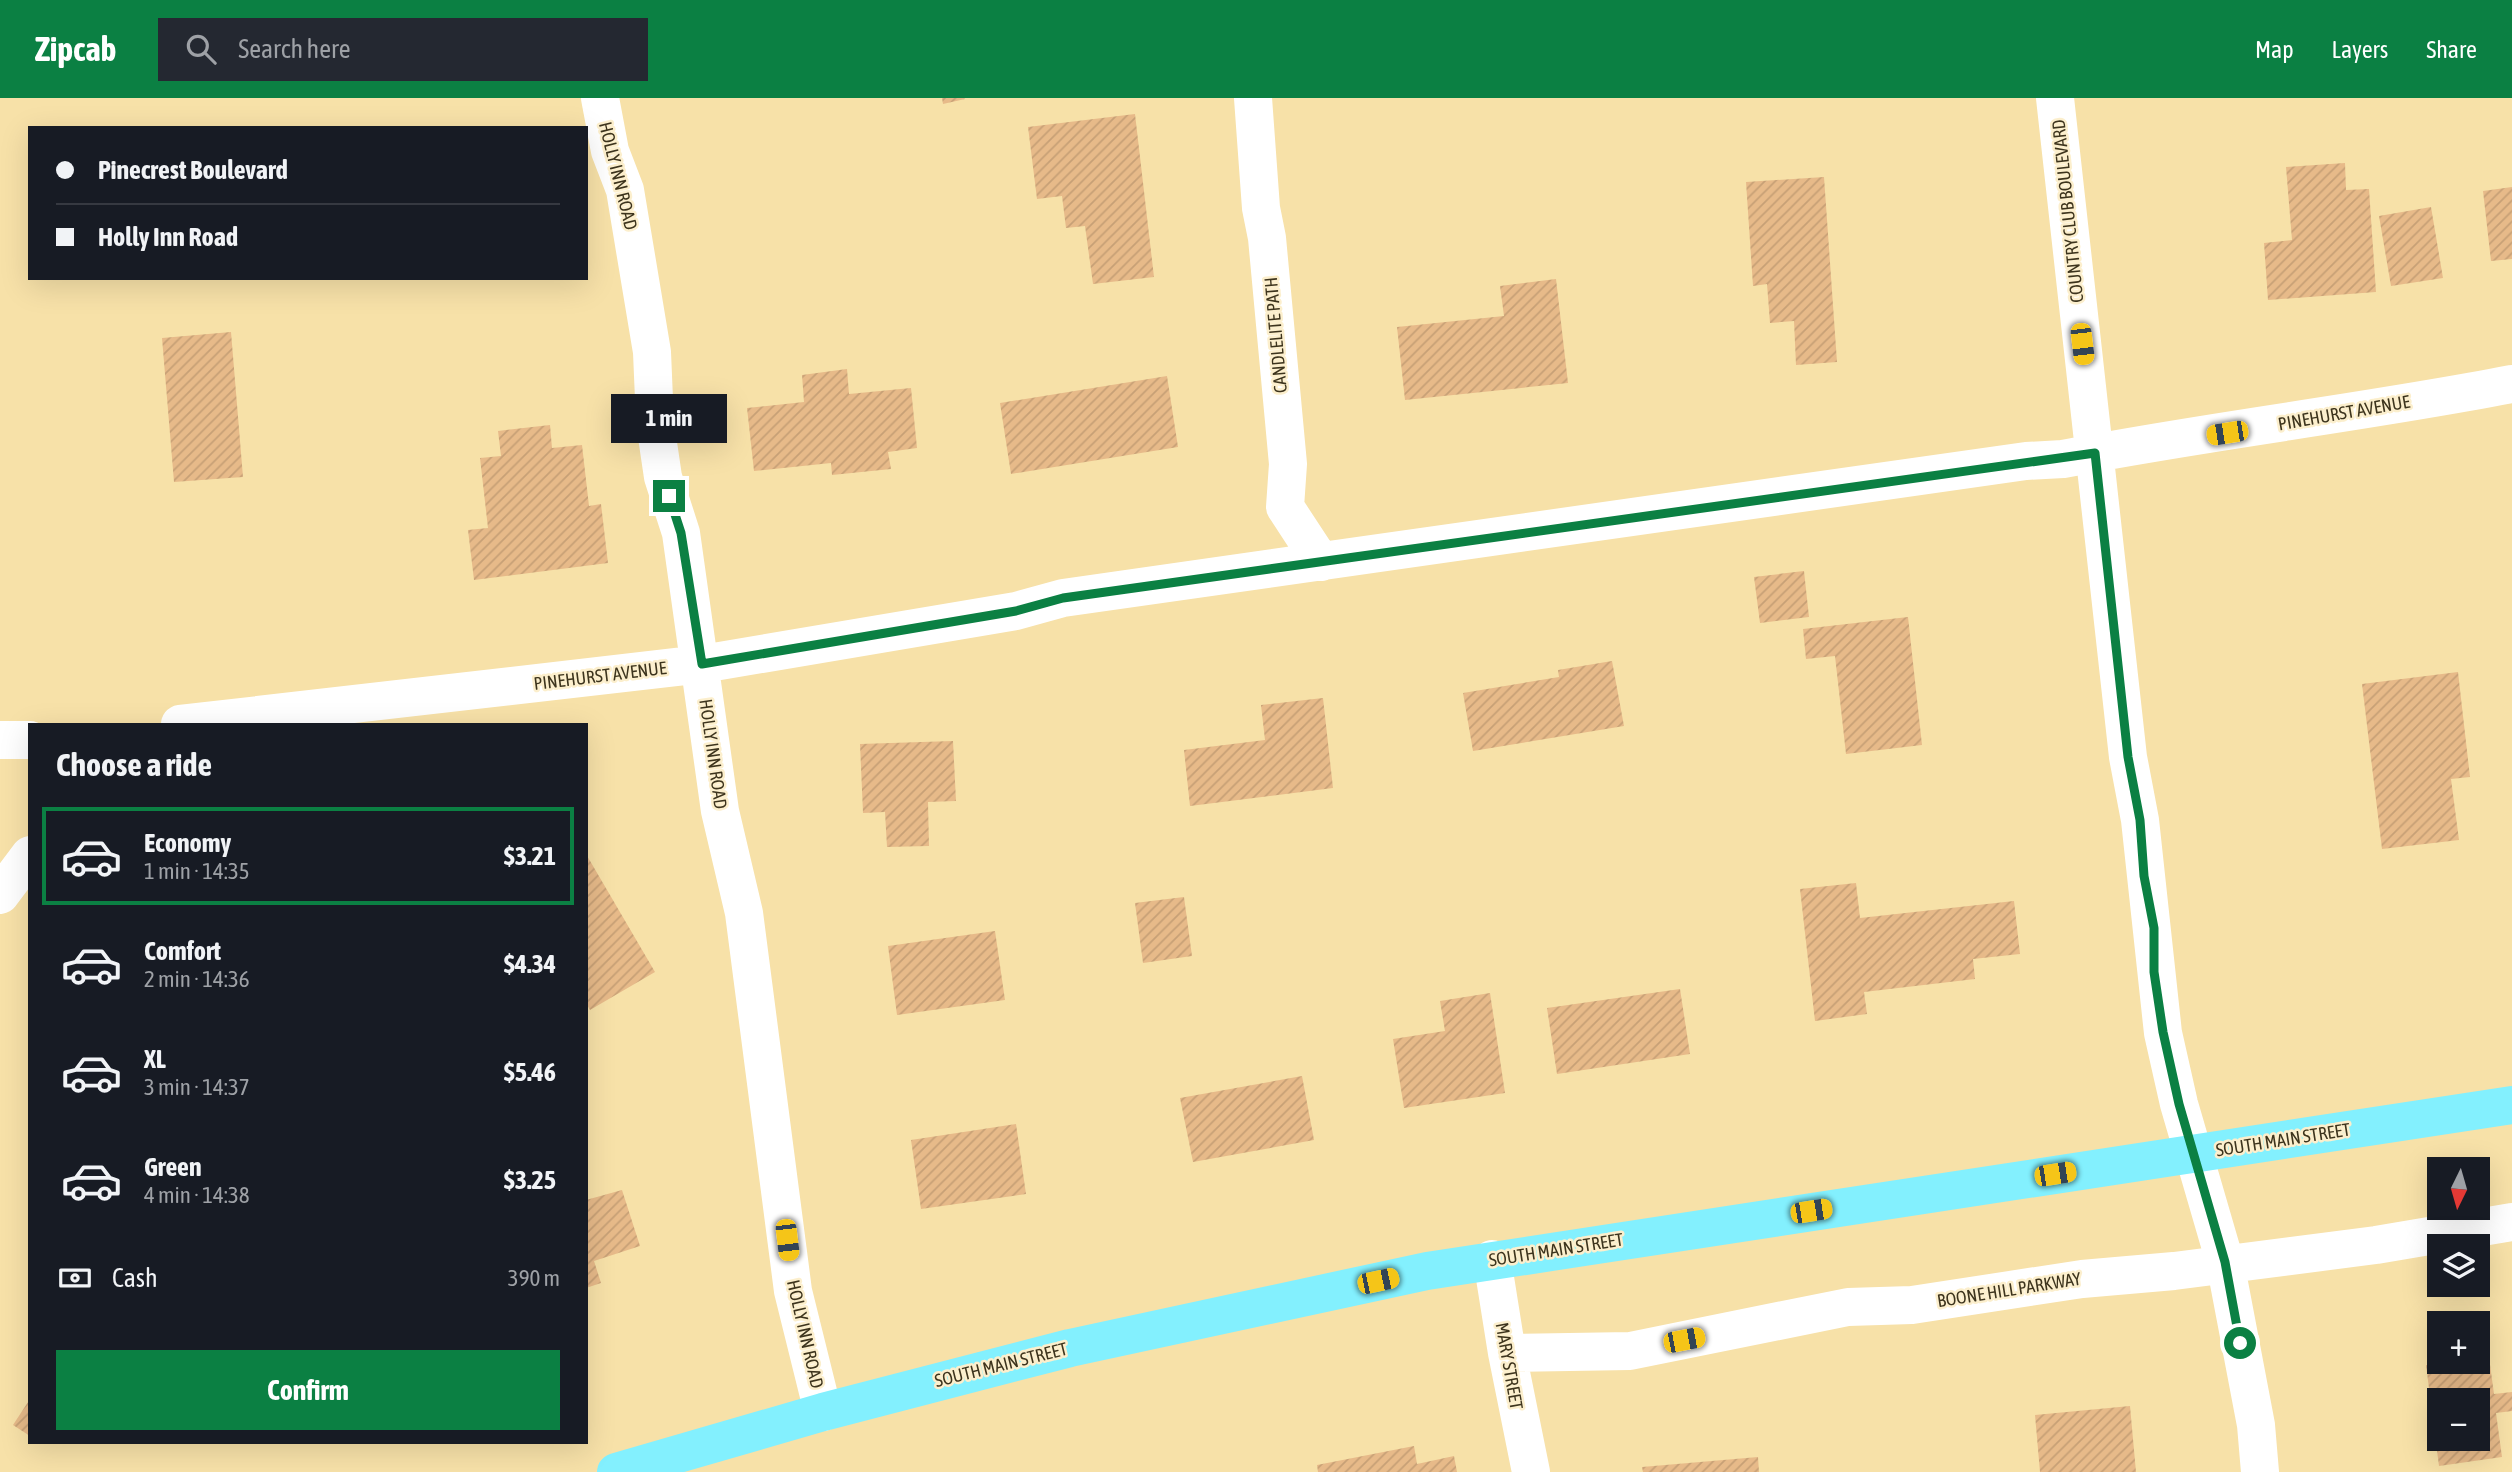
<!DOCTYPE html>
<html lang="en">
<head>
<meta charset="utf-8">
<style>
  :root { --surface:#171b24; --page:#242831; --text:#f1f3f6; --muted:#9ea1a6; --line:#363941; --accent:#0b8043 }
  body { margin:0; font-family:"Asap Condensed",sans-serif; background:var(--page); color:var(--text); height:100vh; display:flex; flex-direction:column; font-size:26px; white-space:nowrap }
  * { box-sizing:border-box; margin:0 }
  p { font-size:23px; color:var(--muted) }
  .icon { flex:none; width:38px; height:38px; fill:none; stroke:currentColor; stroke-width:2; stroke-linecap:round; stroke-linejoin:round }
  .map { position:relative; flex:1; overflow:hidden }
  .details { position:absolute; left:28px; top:625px; width:560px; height:721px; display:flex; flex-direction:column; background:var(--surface); border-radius:0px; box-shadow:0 7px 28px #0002 }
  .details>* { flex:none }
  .guide { position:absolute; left:28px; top:28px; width:560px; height:154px; border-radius:0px; box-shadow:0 7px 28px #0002; display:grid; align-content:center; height:154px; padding:0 28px; background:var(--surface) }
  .needle { width:46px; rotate:185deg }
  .buttons { position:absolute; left:2427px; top:1059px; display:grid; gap:14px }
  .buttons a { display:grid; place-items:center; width:63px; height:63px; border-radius:0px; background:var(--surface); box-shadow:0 7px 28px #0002; font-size:35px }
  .end { position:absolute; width:32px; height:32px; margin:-16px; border:9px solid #0b8043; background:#fff; box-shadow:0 0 0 4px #fff }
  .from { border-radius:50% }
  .bubble { position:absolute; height:49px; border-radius:0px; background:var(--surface); box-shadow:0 7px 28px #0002; font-size:23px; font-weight:700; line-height:49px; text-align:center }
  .car { position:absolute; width:21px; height:42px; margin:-21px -10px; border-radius:9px; box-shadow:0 0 5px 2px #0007; background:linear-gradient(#f5c518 24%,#345 0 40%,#f5c518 0 76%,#345 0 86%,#f5c518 0) }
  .guide b { display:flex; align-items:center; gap:24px; height:66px; font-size:26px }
  .guide b+b { border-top:2px solid var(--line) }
  .guide i { width:18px; height:18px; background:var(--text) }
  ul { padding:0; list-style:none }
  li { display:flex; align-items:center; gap:21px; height:98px; margin:0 14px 10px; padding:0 14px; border:4px solid transparent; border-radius:0px }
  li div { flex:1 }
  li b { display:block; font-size:26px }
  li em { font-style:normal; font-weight:700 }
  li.current { border-color:var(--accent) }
  li>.icon { width:63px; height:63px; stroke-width:1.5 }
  h2 { padding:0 28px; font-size:32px; line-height:84px }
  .pay { display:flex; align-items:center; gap:18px; height:77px; padding:0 28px; font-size:26px }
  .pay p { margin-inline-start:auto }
  .action { display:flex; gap:14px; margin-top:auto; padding:14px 28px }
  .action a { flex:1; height:80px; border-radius:0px; background:var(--accent); color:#fff; font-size:28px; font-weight:700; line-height:80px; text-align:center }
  header { display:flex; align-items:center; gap:42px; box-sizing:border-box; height:98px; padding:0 35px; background:var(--accent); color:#fff }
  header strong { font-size:33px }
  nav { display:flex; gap:38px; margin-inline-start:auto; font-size:24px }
  .search { width:490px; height:63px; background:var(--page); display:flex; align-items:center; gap:18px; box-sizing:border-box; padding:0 24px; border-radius:0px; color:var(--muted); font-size:26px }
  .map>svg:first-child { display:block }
  .building { fill:url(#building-hatch); fill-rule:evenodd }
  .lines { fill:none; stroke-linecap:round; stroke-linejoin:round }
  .minor { stroke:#fff; stroke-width:38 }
  .primary { stroke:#83f0fe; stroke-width:38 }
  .route { stroke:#0b8043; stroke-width:9 }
  .labels { text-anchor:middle; stroke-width:5; stroke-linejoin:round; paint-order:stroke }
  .street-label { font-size:18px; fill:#3d341d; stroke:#fcefcd }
</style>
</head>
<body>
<header>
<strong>Zipcab</strong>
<div class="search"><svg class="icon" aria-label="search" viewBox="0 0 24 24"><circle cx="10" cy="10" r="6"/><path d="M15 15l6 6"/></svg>Search here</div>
<nav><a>Map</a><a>Layers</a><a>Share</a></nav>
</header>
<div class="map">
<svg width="2512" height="1374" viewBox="0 0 2512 1374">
  <defs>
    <pattern id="building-hatch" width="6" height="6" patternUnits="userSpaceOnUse" patternTransform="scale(1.75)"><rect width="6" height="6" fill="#e7ba89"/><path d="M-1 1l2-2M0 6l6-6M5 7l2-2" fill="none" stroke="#c7a076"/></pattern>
  </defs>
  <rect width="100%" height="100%" fill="#f7e1a8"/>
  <path class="building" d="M942,0H964L965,1L943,6Z
    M1135,16L1154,179L1093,186L1085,128L1066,130L1062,98L1037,101L1028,29Z
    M2345,65L2346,92L2369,91L2376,194L2268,202L2264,145L2292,142L2286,69Z
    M1824,79L1837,264L1796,267L1794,223L1770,225L1767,186L1753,188L1746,84Z
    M2512,89V161L2491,163L2483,93Z
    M2431,109L2443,180L2391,188L2379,118Z
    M1556,181L1568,285L1405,302L1397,229L1504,218L1500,188Z
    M231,234L243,379L174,384L162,240Z
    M847,271L849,296L911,290L917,350L888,354L891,371L832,377L831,365L754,373L747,310L804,304L802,277Z
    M1167,278L1178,349L1011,376L1000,305Z
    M550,327L552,350L582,347L589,408L601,406L608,465L474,482L468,432L488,430L480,360L501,358L498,333Z
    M1804,473L1809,519L1760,525L1754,479Z
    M1908,519L1922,647L1846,656L1835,558L1806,561L1803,531Z
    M1612,563L1624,628L1473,653L1463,595L1559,579L1558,572Z
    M2458,574L2470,679L2451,681L2459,742L2382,751L2362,586Z
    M1323,600L1333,690L1190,708L1184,652L1265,642L1261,607Z
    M953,643L956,703L928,704L929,748L887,749L885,714L863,715L860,646Z
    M586,756L655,874L590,912L586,905Z
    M1856,785L1860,820L2014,803L2020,856L1973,861L1975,881L1864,894L1867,916L1815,923L1800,791Z
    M1184,799L1192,858L1143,865L1135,805Z
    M995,833L1005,902L897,917L888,848Z
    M1680,891L1690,956L1557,976L1547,910Z
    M1490,895L1505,995L1404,1010L1393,941L1445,933L1440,903Z
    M1302,978L1314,1042L1193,1064L1180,1000Z
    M1016,1026L1026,1096L921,1111L911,1042Z
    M622,1092L640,1148L594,1163L601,1185L586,1190V1102Z
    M2489,1259L2494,1296L2512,1294V1313L2496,1315L2502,1359L2439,1368L2426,1267L2478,1264V1260ZM2440,1302H2478V1340H2440Z
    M30,1301V1338L13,1327Z
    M2130,1308L2136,1374H2040L2035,1317Z
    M1414,1348L1417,1366L1454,1358L1457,1374H1318L1317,1367Z
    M1758,1359L1759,1374H1643L1642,1369Z"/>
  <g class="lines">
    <path class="minor" d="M600,0L610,53L625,92L652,254L655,325L663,379L681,435L720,713L744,815L793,1193L823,1314
      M1253,0L1261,110L1267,140L1288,366L1285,409L1321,464
      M2055,0L2128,659L2140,722L2163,935L2179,1006L2225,1164L2256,1327L2260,1374
      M180,626L702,566L1016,513L1063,500L2026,363L2063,361C2212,332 2363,315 2512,286
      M0,642H30
      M0,797L30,757
      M1492,1161L1507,1255L1531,1374
      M1507,1255L1630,1253L1848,1209L1912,1207L2082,1181L2174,1173L2376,1147L2512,1124"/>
    <path class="primary" d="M616,1374L823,1314L1070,1250L1427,1173L2512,1007"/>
  </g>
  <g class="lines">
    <path class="route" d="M669,398L681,435L702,566L1016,513L1063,500L2095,355L2128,659L2140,722L2144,778L2154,830V874L2163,934L2179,1006L2225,1164L2240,1245"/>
  </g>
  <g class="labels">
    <g class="street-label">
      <text transform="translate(618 78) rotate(76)" y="6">HOLLY INN ROAD</text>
      <text transform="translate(2068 113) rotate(-96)" y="6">COUNTRY CLUB BOULEVARD</text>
      <text transform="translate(1276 237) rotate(-95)" y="6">CANDLELITE PATH</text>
      <text transform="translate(2344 315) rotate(-10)" y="6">PINEHURST AVENUE</text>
      <text transform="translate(600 578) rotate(-7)" y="6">PINEHURST AVENUE</text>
      <text transform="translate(713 656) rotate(82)" y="6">HOLLY INN ROAD</text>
      <text transform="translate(2283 1042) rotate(-9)" y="6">SOUTH MAIN STREET</text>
      <text transform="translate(1556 1152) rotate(-9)" y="6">SOUTH MAIN STREET</text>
      <text transform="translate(2009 1192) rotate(-9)" y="6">BOONE HILL PARKWAY</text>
      <text transform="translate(805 1236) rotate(77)" y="6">HOLLY INN ROAD</text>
      <text transform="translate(1001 1267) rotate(-14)" y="6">SOUTH MAIN STREET</text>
      <text transform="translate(1509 1268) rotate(80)" y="6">MARY STREET</text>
    </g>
  </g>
</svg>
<div class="buttons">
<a><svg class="needle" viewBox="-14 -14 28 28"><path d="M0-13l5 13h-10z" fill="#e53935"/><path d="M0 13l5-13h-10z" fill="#9ea1a6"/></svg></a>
<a><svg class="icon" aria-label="layers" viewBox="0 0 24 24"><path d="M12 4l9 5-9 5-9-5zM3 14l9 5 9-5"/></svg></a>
<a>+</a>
<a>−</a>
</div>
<i class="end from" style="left:2240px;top:1245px"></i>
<i class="end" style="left:669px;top:398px"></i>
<div class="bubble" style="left:611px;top:296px;width:116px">1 min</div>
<i class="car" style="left:2082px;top:246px;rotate:173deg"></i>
<i class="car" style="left:2227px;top:335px;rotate:261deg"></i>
<i class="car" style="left:2055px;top:1076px;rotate:81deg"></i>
<i class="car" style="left:1811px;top:1113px;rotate:81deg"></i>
<i class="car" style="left:787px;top:1142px;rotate:173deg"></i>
<i class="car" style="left:1378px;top:1183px;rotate:78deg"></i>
<i class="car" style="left:1684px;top:1242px;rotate:79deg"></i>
<div class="guide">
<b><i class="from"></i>Pinecrest Boulevard</b>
<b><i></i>Holly Inn Road</b>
</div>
<section class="details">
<h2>Choose a ride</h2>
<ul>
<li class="current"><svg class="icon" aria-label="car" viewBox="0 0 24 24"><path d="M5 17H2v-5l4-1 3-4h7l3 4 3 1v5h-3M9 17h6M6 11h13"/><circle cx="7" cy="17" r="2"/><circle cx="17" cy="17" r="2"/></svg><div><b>Economy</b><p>1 min · 14:35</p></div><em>$3.21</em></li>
<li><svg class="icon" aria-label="car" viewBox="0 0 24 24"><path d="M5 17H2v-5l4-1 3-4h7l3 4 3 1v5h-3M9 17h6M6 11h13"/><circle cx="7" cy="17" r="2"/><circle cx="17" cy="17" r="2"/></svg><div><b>Comfort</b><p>2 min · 14:36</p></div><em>$4.34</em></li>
<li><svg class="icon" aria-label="car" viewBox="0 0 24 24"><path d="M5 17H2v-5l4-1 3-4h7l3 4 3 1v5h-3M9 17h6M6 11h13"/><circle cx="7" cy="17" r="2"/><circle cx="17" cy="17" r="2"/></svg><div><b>XL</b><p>3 min · 14:37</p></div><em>$5.46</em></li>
<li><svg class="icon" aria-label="car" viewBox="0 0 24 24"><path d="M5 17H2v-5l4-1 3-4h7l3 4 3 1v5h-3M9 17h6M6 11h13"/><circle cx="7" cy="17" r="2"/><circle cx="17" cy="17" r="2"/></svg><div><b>Green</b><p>4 min · 14:38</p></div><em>$3.25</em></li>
</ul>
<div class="pay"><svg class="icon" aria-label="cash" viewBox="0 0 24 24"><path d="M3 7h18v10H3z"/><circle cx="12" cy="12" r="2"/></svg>Cash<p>390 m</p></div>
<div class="action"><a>Confirm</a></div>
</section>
</div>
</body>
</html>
